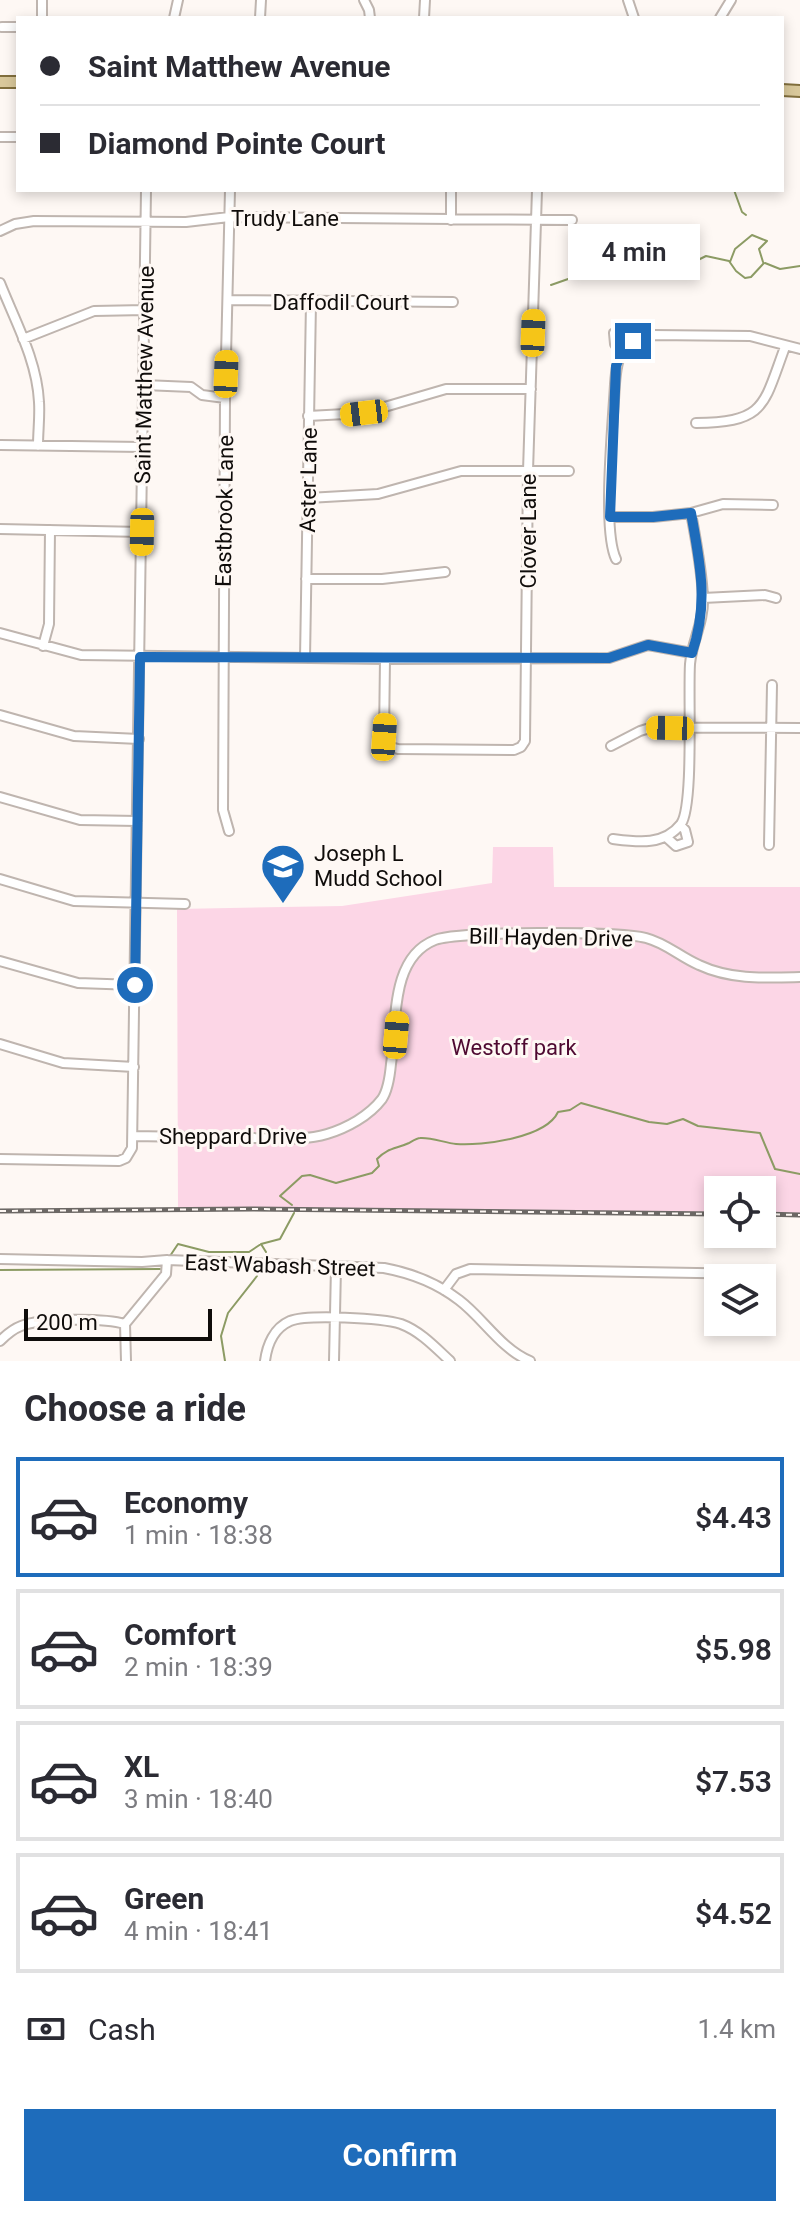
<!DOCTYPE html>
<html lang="en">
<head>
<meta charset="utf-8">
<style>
  :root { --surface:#fff; --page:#f2f2f3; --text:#2b2b33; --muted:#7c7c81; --line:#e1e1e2; --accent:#1e6cbb }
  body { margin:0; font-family:Roboto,sans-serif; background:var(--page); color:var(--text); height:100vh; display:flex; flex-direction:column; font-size:30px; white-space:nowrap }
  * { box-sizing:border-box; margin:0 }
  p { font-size:26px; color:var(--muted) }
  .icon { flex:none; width:44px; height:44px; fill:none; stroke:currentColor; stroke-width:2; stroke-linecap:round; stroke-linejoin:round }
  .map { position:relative; height:1361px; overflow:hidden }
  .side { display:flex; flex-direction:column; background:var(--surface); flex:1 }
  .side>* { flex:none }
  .guide { position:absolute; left:16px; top:16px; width:768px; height:176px; border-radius:0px; box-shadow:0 4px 12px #0003; display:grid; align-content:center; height:176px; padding:0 24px; background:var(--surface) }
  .fabs { position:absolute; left:704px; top:1176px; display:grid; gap:16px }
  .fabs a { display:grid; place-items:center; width:72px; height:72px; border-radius:0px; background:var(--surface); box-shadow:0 4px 12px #0003; font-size:40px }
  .scale { position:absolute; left:24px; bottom:20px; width:188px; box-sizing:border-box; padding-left:8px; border:4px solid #0f0c0a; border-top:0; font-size:22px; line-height:28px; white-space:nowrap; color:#0f0c0a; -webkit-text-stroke:6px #fef8f4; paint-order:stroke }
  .end { position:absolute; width:36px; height:36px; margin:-18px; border:10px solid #1e6cbb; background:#fff; box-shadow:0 0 0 4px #fff }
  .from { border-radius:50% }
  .bubble { position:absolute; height:56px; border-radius:0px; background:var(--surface); box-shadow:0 4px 12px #0003; font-size:26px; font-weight:600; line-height:56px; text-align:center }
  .car { position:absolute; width:24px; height:48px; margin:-24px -12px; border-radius:10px; box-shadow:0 0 6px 2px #0007; background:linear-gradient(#f5c518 24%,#345 0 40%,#f5c518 0 76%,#345 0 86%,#f5c518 0) }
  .guide b { display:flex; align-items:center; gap:28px; height:76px; font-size:30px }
  .guide b+b { border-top:2px solid var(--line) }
  .guide i { width:20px; height:20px; background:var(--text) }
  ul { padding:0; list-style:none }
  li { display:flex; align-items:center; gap:24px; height:120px; margin:0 16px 12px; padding:0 8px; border:4px solid var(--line); border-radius:0px }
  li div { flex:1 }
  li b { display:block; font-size:30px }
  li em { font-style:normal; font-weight:600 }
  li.on { border-color:var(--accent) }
  li>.icon { width:72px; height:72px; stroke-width:1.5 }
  h2 { padding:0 24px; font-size:36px; line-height:96px }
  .pay { display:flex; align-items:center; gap:20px; height:88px; padding:0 24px; font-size:30px }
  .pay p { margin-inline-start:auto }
  .action { display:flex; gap:16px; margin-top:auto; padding:16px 24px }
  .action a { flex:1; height:92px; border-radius:0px; background:var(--accent); color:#fff; font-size:32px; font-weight:600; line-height:92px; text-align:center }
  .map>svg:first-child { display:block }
  .green { fill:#fcd6e6 }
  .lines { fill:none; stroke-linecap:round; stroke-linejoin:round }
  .stream { stroke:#8c9b64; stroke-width:2 }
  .minor-casing { stroke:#bfb5af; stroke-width:12 }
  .major-casing { stroke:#826f3d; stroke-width:14 }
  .minor { stroke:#fff; stroke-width:8 }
  .major { stroke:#d9c89b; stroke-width:10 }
  .rail-casing { stroke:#6c6865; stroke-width:5 }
  .rail { stroke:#fef8f4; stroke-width:2; stroke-dasharray:6; stroke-linecap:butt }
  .route { stroke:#1e6cbb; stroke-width:10 }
  .labels { text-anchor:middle; stroke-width:6; stroke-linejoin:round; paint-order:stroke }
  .street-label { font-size:22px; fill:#0f0c0a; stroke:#fef8f4 }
  .poi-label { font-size:22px; fill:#0f0c0a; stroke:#fef8f4; text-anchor:start }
  .park-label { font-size:22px; fill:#4e0931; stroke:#fef8f4 }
</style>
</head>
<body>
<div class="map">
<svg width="800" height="1361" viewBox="0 0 800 1361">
  <rect width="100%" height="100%" fill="#fef8f4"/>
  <path class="green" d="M493,847H553L554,887H800V1215L762,1214V1190H718V1214L178,1210L177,909L342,906L492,883Z"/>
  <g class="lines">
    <path class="stream" d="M734,190L742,212L746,215
      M730,262L735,249L752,235L767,241L759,249L763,262
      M765,263L780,269L800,266
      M551,285L628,258L653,262L669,260L694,262L706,256L729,261L736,271L745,278L751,277L764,263
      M292,1205L280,1196L302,1176L310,1175L336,1183L372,1173L379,1166L377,1159C387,1148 396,1149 409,1143C411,1142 417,1138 420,1138C431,1137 445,1143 456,1144C482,1146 546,1138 558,1112L570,1110L581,1103L649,1122L667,1124L683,1119L698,1126L760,1133L775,1169L800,1174
      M261,1244L266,1252
      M170,1256L178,1244L209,1252H249L261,1244L280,1239L294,1213
      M0,1270L160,1269
      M225,1361L221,1336L228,1313L257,1276"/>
    <g class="minor-casing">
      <path id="minor" d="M364,0L369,10L370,18
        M628,0L634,18
        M42,18V0
        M174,18L178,0
        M260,18L261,0
        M424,18L425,0
        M720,18L731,0
        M2,27H18
        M0,137H18
        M451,220V190
        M0,231L15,224L34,221L186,222L229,217L572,220
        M0,283C15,321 37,360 39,402C40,416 38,431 38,446
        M229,300L453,302
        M23,339L94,311L145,310
        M621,353L615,344L614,333L622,330L633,341
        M144,385L191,387L202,395L225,398
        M308,416L364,413L446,389H531
        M696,423C766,422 763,406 785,347
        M0,445L142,447
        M308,498L378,494L461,471H569
        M691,513L723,504L773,505
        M610,517H653L691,513C696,541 702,570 703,598C704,622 692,641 690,664C688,695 694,805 681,824C664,846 637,842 613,839
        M0,529L142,532
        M616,559C602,530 613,423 615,384C617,355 621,343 652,335L750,336L800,349
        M306,579H382L445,572
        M703,598L765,595L776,598
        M0,633L81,655L385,659L609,658L648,645L692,653
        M43,646L49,624L50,530
        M305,658L311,302
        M385,659L384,737L387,746L398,749L514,750L521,747L525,741L528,471L537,190
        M0,715L74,736L139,739
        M611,746L640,731L653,727L800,728
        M0,797L80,820L137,821
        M229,831L223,810L225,398L230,190
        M666,837L676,846L688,842L685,830L680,825
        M769,845L772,685
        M0,879L74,901L185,904
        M0,961L78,983L135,985
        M0,1044L63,1063L134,1067
        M133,1136C174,1137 214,1137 254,1138C278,1138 304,1141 327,1134C347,1128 369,1116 382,1099C388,1090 390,1075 391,1064C397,1025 389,958 435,940C457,931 619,931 646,938C666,943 680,957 699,965C731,980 765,978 800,977
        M0,1159L119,1161L126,1158L132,1148L146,190
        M0,1259L142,1262L167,1260L384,1268C411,1273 437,1283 459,1300C483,1318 501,1349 530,1361
        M444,1290L456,1274L470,1269L755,1274
        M125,1324L166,1274L167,1260
        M125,1324L126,1361
        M0,1341C6,1335 13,1329 21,1326C41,1318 105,1318 125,1324
        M265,1361C267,1345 274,1328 290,1321C307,1314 382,1318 401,1324C420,1331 435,1347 450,1361
        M334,1361L336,1267"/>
    </g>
    <g class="major-casing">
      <path id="major" d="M0,82H18
        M782,90L800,91"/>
    </g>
    <use href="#minor" class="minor"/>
    <use href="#major" class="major"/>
    <g class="rail-casing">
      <path id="rail" d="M0,1211L253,1209L718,1214
        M762,1214L800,1215"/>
    </g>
    <use href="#rail" class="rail"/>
  </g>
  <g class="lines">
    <path class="route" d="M135,985L140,657L609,658L648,645L692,653C709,603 700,563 691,513L653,517H610L616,366L622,351L633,341"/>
  </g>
  <defs>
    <g id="school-pin" transform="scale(2.3)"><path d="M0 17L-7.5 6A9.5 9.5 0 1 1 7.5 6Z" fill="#1e6cbb" stroke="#fef8f4"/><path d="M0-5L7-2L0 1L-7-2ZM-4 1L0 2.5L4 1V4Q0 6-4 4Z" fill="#fff"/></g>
  </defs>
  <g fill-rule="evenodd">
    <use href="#school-pin" x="283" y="866"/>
  </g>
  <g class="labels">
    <g class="street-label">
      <text x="285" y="226">Trudy Lane</text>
      <text x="341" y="310">Daffodil Court</text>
      <text transform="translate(144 375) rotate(-89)" y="8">Saint Matthew Avenue</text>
      <text transform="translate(308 480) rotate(-89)" y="8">Aster Lane</text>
      <text transform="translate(224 511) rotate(-89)" y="8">Eastbrook Lane</text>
      <text transform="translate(528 531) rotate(-90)" y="8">Clover Lane</text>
      <text transform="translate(551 937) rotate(1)" y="8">Bill Hayden Drive</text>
      <text x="233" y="1144">Sheppard Drive</text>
      <text transform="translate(280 1265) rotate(2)" y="8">East Wabash Street</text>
    </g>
    <g class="poi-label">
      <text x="314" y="861">Joseph L<tspan x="314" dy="25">Mudd School</tspan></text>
    </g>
    <g class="park-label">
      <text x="514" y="1055">Westoff park</text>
    </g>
  </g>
</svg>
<div class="fabs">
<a><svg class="icon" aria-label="locate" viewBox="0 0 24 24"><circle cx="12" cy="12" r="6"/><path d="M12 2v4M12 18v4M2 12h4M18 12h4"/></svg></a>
<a><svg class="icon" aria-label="layers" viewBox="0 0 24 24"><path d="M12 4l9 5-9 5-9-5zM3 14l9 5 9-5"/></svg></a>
</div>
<div class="scale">200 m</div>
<i class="end from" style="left:135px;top:985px"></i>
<i class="end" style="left:633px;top:341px"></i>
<div class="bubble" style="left:568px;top:224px;width:132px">4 min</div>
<i class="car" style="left:533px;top:333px;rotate:2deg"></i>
<i class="car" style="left:226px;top:374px;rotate:2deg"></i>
<i class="car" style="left:364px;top:413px;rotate:263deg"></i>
<i class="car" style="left:142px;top:532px;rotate:181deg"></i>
<i class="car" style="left:670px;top:728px;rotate:271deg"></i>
<i class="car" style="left:384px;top:737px;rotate:4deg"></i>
<i class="car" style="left:396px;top:1035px;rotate:5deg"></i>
<div class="guide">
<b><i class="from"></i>Saint Matthew Avenue</b>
<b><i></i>Diamond Pointe Court</b>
</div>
</div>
<section class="side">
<h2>Choose a ride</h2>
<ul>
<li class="on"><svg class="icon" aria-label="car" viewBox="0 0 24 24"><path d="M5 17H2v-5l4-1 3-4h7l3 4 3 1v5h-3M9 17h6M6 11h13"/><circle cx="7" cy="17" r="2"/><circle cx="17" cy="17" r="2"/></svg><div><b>Economy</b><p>1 min · 18:38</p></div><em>$4.43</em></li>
<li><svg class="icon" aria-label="car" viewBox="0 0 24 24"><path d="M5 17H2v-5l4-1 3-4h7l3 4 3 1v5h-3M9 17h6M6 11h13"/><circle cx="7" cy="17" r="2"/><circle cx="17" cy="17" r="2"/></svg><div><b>Comfort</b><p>2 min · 18:39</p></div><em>$5.98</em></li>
<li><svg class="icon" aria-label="car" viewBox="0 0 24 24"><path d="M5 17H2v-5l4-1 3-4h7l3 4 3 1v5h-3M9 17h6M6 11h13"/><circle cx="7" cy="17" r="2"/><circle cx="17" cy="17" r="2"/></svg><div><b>XL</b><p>3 min · 18:40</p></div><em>$7.53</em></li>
<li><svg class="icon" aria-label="car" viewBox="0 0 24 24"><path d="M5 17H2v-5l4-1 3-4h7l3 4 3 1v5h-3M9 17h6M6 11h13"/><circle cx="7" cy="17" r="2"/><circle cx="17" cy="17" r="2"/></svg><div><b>Green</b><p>4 min · 18:41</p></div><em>$4.52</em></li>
</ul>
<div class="pay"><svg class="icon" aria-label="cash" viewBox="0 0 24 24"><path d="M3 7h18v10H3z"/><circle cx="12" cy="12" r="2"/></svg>Cash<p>1.4 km</p></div>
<div class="action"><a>Confirm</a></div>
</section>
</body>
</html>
